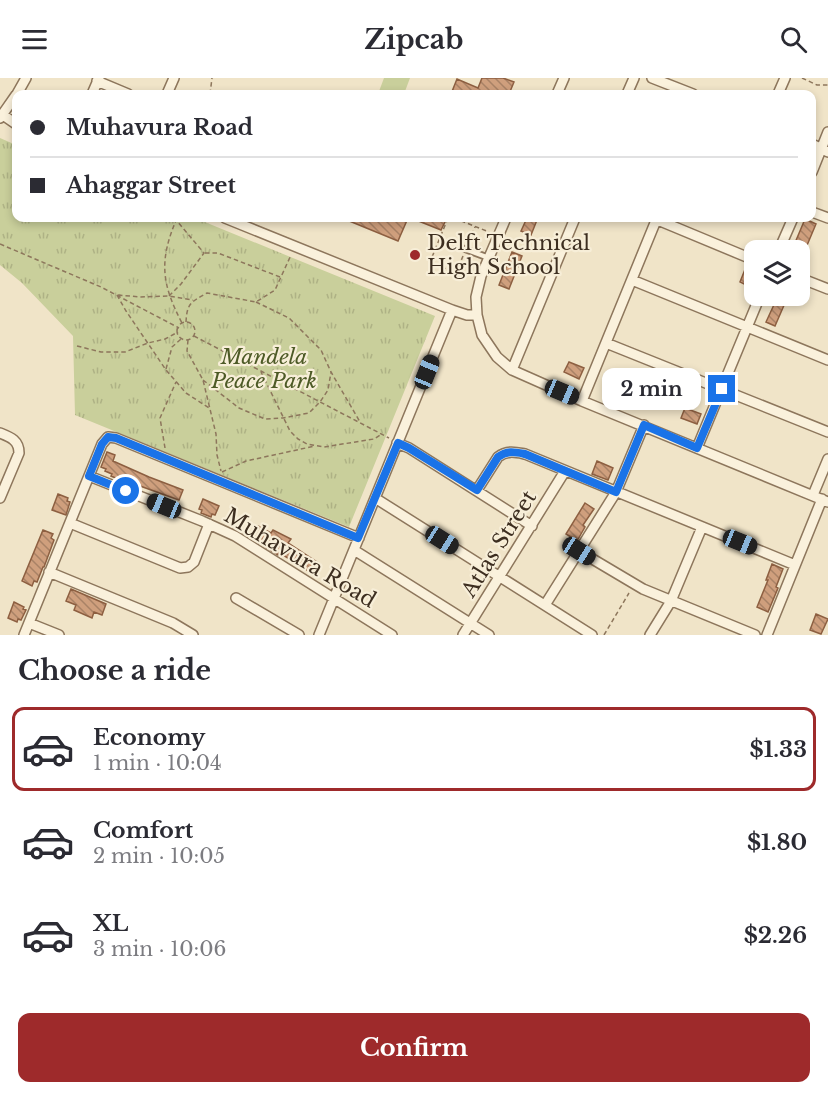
<!DOCTYPE html>
<html lang="en">
<head>
<meta charset="utf-8">
<style>
  :root { --surface:#fff; --page:#f2f2f3; --text:#2b2b33; --muted:#7c7c81; --line:#e1e1e2; --accent:#9e2a2b }
  body { margin:0; font-family:"Libre Baskerville",serif; background:var(--page); color:var(--text); height:100vh; display:flex; flex-direction:column; font-size:22px; white-space:nowrap }
  * { box-sizing:border-box; margin:0 }
  p { font-size:20px; color:var(--muted) }
  .icon { flex:none; width:33px; height:33px; fill:none; stroke:currentColor; stroke-width:2; stroke-linecap:round; stroke-linejoin:round }
  .map { position:relative; height:557px; overflow:hidden }
  .sheet { display:flex; flex-direction:column; background:var(--surface); flex:1 }
  .sheet>* { flex:none }
  .banner { position:absolute; left:12px; top:12px; width:804px; height:132px; border-radius:12px; box-shadow:0 3px 9px #0003; display:grid; align-content:center; height:132px; padding:0 18px; background:var(--surface) }
  .controls { position:absolute; left:744px; top:162px; display:grid; gap:12px }
  .controls a { display:grid; place-items:center; width:66px; height:66px; border-radius:12px; background:var(--surface); box-shadow:0 3px 9px #0003; font-size:30px }
  .end { position:absolute; width:27px; height:27px; margin:-14px; border:8px solid #1a73e8; background:#fff; box-shadow:0 0 0 3px #fff }
  .from { border-radius:50% }
  .bubble { position:absolute; height:42px; border-radius:12px; background:var(--surface); box-shadow:0 3px 9px #0003; font-size:20px; font-weight:700; line-height:42px; text-align:center }
  .car { position:absolute; width:18px; height:36px; margin:-18px -9px; border-radius:8px; box-shadow:0 0 4px 2px #0007; background:linear-gradient(#222 24%,#8ab4d8 0 40%,#222 0 76%,#8ab4d8 0 86%,#222 0) }
  .banner b { display:flex; align-items:center; gap:21px; height:57px; font-size:22px }
  .banner b+b { border-top:2px solid var(--line) }
  .banner i { width:15px; height:15px; background:var(--text) }
  ul { padding:0; list-style:none }
  li { display:flex; align-items:center; gap:18px; height:84px; margin:0 12px 9px; padding:0 6px; border:3px solid transparent; border-radius:12px }
  li div { flex:1 }
  li b { display:block; font-size:22px }
  li em { font-style:normal; font-weight:700 }
  li.on { border-color:var(--accent) }
  li>.icon { width:54px; height:54px; stroke-width:1.5 }
  h2 { padding:0 18px; font-size:27px; line-height:72px }
  .primary-button { display:flex; gap:12px; margin-top:auto; padding:12px 18px }
  .primary-button a { flex:1; height:69px; border-radius:12px; background:var(--accent); color:#fff; font-size:24px; font-weight:700; line-height:69px; text-align:center }
  header { display:flex; justify-content:space-between; align-items:center; height:78px; padding:0 18px; background:var(--surface); font-size:27px; font-weight:700 }
  .map>svg:first-child { display:block }
  .grass { fill:url(#grass-tufts) }
  .garden { fill:#c9cf9b }
  .building { fill:url(#building-back-hatch); stroke:#8d5f41; stroke-width:1.5 }
  .lines { fill:none; stroke-linecap:round; stroke-linejoin:round }
  .lane-casing { stroke:#8d765c; stroke-width:8 }
  .street-casing { stroke:#8d765c; stroke-width:12 }
  .path { stroke:#8d765c; stroke-width:1.5; stroke-dasharray:4.5 3; stroke-linecap:butt }
  .lane { stroke:#faf1dc; stroke-width:4.5 }
  .street { stroke:#faf1dc; stroke-width:9 }
  .route { stroke:#1a73e8; stroke-width:8 }
  .poi-dot { fill:#9e2a2b; stroke:#f7eed8; stroke-width:2 }
  .labels { text-anchor:middle; stroke-width:4.5; stroke-linejoin:round; paint-order:stroke }
  .poi-label { font-size:21px; fill:#3d2e20; stroke:#f7eed8; text-anchor:start }
  .park-label { font-size:21px; font-style:italic; fill:#4d5a26; stroke:#f7eed8 }
  .street-label { font-size:21px; fill:#3d2e20; stroke:#f7eed8 }
</style>
</head>
<body>
<header><svg class="icon" aria-label="menu" viewBox="0 0 24 24"><path d="M4 6h16M4 12h16M4 18h16"/></svg>Zipcab<svg class="icon" aria-label="search" viewBox="0 0 24 24"><circle cx="10" cy="10" r="6"/><path d="M15 15l6 6"/></svg></header>
<div class="map">
<svg width="828" height="557" viewBox="0 0 828 557">
  <defs>
    <pattern id="grass-tufts" width="24" height="20" patternUnits="userSpaceOnUse" patternTransform="scale(1.5)"><rect width="24" height="20" fill="#c9cf9b"/><path d="M3 7l-1-3M5 7V3M7 7l1-3M15 17l-1-3M17 17v-4M19 17l1-3" fill="none" stroke="#aeb285"/></pattern>
    <pattern id="building-back-hatch" width="6" height="6" patternUnits="userSpaceOnUse" patternTransform="scale(1.5)"><rect width="6" height="6" fill="#cf9f7d"/><path d="M-1 5l2 2M0 0l6 6M5-1l2 2" fill="none" stroke="#a98266"/></pattern>
  </defs>
  <rect width="100%" height="100%" fill="#f0e4c8"/>
  <path class="grass" d="M0,60L16,67V140H195L435,238L349,449L75,337L73,258L22,205L0,187Z"/>
  <path class="garden" d="M384,0H410L404,16H378Z"/>
  <path class="building" d="M482,0H503L514,4L509,16H451L457,1L478,10Z
    M342,140H408L398,163Z
    M411,140H447L441,152Z
    M527,140H532L537,142L531,157L521,153Z
    M805,141L816,146L805,172H792Z
    M512,174L522,178L509,211L499,207Z
    M746,189L754,193V199L750,209L740,204Z
    M778,218H788L775,248L766,244Z
    M569,284L584,290L579,301L564,294Z
    M685,330L701,336L697,346L681,340Z
    M107,374L115,377L113,383L149,399L183,412L179,422L140,408L139,410L111,398L112,396L105,393L106,391L101,389Z
    M597,383L613,390L608,402L592,396Z
    M58,416L68,420L67,423L70,424L66,437L52,432Z
    M203,421L219,428L215,437L212,436L211,439L201,435L202,432L199,431Z
    M585,425L594,431L583,447L585,449L577,463L566,456Z
    M258,448L271,455L273,452L291,461L288,465L320,486L313,496L280,475L278,477L251,460Z
    M43,452L53,456L51,460L54,462L44,489H43L37,504L34,503L32,508L22,503Z
    M772,486L783,491L776,509L778,510L768,534L757,529L768,502H766Z
    M71,511L106,526L102,537L94,534L92,540L74,532L76,527L66,523Z
    M14,524L24,529L23,531L26,532L21,542L18,541L17,544L8,540Z
    M816,536L828,541L821,556L810,552Z"/>
  <g class="lines">
    <g class="lane-casing">
      <path id="lane" d="M465,171L489,180"/>
    </g>
    <g class="street-casing">
      <path id="street" d="M652,0L693,16
        M97,3L128,16
        M17,16L26,0
        M92,16L99,0
        M167,16L174,0
        M557,16L564,0
        M627,16L634,0
        M778,16L785,0
        M3,37L16,46
        M0,40L16,17
        M812,66L828,74
        M812,94L828,54
        M812,134L828,140
        M225,140L452,232L467,237H477
        M506,140L481,198L476,219L477,237L482,257L497,279L512,292L582,323L828,424
        M653,140L754,182
        M779,172L793,140
        M800,200L828,211
        M632,202L828,282
        M606,265L828,354
        M512,292L575,140
        M582,323L657,140
        M0,355C10,359 19,362 19,375L0,420
        M397,365L409,370L532,448
        M697,370L760,218
        M89,398L202,443L235,458L392,557
        M477,412L498,379C507,372 515,374 525,376L795,487
        M813,417L828,381
        M375,420L592,557
        M70,445L180,490L188,489L194,484L209,446
        M354,472L489,557
        M579,473L643,511L755,557
        M49,494L173,545L193,557
        M236,520L299,557
        M545,527L616,414L644,347
        M29,545L59,557
        M24,557L102,366L108,359L116,360L359,460
        M319,557L452,232
        M463,557L565,393
        M650,557L671,523L702,449
        M767,557L822,421"/>
    </g>
    <path class="path" d="M802,0L817,7H828
      M210,16L212,0
      M177,140C159,182 161,205 182,245
      M448,140L430,184L456,195L463,178
      M454,140L489,154
      M469,164L475,149
      M0,166L101,209L179,250
      M205,175H218L280,199
      M117,217L126,233L166,292L186,315L209,330
      M118,217L140,219L169,218L193,222
      M169,218L181,206L204,175L177,143
      M256,224L289,240L321,272L331,294L360,344
      M186,244C187,225 191,224 207,215L256,224L275,212L291,177
      M177 253a9 9 0 1 1 18 0a9 9 0 1 1-18 0Z
      M194,258L389,360
      M188,262L187,273L203,302L216,356L217,377L221,393
      M77,268L101,274H125L148,265L165,261L178,254
      M166,291L172,269L181,261
      M261,294L290,353L298,361L307,366L324,369L374,361L380,357
      M203,302L239,330L265,341L283,340L309,335L320,324L328,312L331,294
      M165,370L160,340L176,304
      M222,394L246,383L315,368
      M604,557L629,515"/>
    <use href="#lane" class="lane"/>
    <use href="#street" class="street"/>
  </g>
  <g class="lines">
    <path class="route" d="M126,413L89,398L102,366L108,359L116,360L358,460L398,365L409,370L477,412L498,379C507,372 515,374 525,376L616,414L644,347L697,370L722,311"/>
  </g>
  <circle class="poi-dot" cx="415" cy="177" r="6"/>
  <g class="labels">
    <g class="poi-label">
      <text x="427" y="172">Delft Technical<tspan x="427" dy="24">High School</tspan></text>
    </g>
    <g class="park-label">
      <text x="264" y="286">Mandela<tspan x="264" dy="24">Peace Park</tspan></text>
    </g>
    <g class="street-label">
      <text transform="translate(499 466) rotate(-58)" y="7">Atlas Street</text>
      <text transform="translate(300 480) rotate(31)" y="7">Muhavura Road</text>
    </g>
  </g>
</svg>
<div class="controls">
<a><svg class="icon" aria-label="layers" viewBox="0 0 24 24"><path d="M12 4l9 5-9 5-9-5zM3 14l9 5 9-5"/></svg></a>
</div>
<i class="end from" style="left:126px;top:413px"></i>
<i class="end" style="left:722px;top:311px"></i>
<div class="bubble" style="left:602px;top:290px;width:99px">2 min</div>
<i class="car" style="left:427px;top:294px;rotate:22deg"></i>
<i class="car" style="left:562px;top:314px;rotate:113deg"></i>
<i class="car" style="left:164px;top:428px;rotate:292deg"></i>
<i class="car" style="left:442px;top:462px;rotate:122deg"></i>
<i class="car" style="left:740px;top:464px;rotate:112deg"></i>
<i class="car" style="left:579px;top:473px;rotate:122deg"></i>
<div class="banner">
<b><i class="from"></i>Muhavura Road</b>
<b><i></i>Ahaggar Street</b>
</div>
</div>
<section class="sheet">
<h2>Choose a ride</h2>
<ul>
<li class="on"><svg class="icon" aria-label="car" viewBox="0 0 24 24"><path d="M5 17H2v-5l4-1 3-4h7l3 4 3 1v5h-3M9 17h6M6 11h13"/><circle cx="7" cy="17" r="2"/><circle cx="17" cy="17" r="2"/></svg><div><b>Economy</b><p>1 min · 10:04</p></div><em>$1.33</em></li>
<li><svg class="icon" aria-label="car" viewBox="0 0 24 24"><path d="M5 17H2v-5l4-1 3-4h7l3 4 3 1v5h-3M9 17h6M6 11h13"/><circle cx="7" cy="17" r="2"/><circle cx="17" cy="17" r="2"/></svg><div><b>Comfort</b><p>2 min · 10:05</p></div><em>$1.80</em></li>
<li><svg class="icon" aria-label="car" viewBox="0 0 24 24"><path d="M5 17H2v-5l4-1 3-4h7l3 4 3 1v5h-3M9 17h6M6 11h13"/><circle cx="7" cy="17" r="2"/><circle cx="17" cy="17" r="2"/></svg><div><b>XL</b><p>3 min · 10:06</p></div><em>$2.26</em></li>
</ul>
<div class="primary-button"><a>Confirm</a></div>
</section>
</body>
</html>
